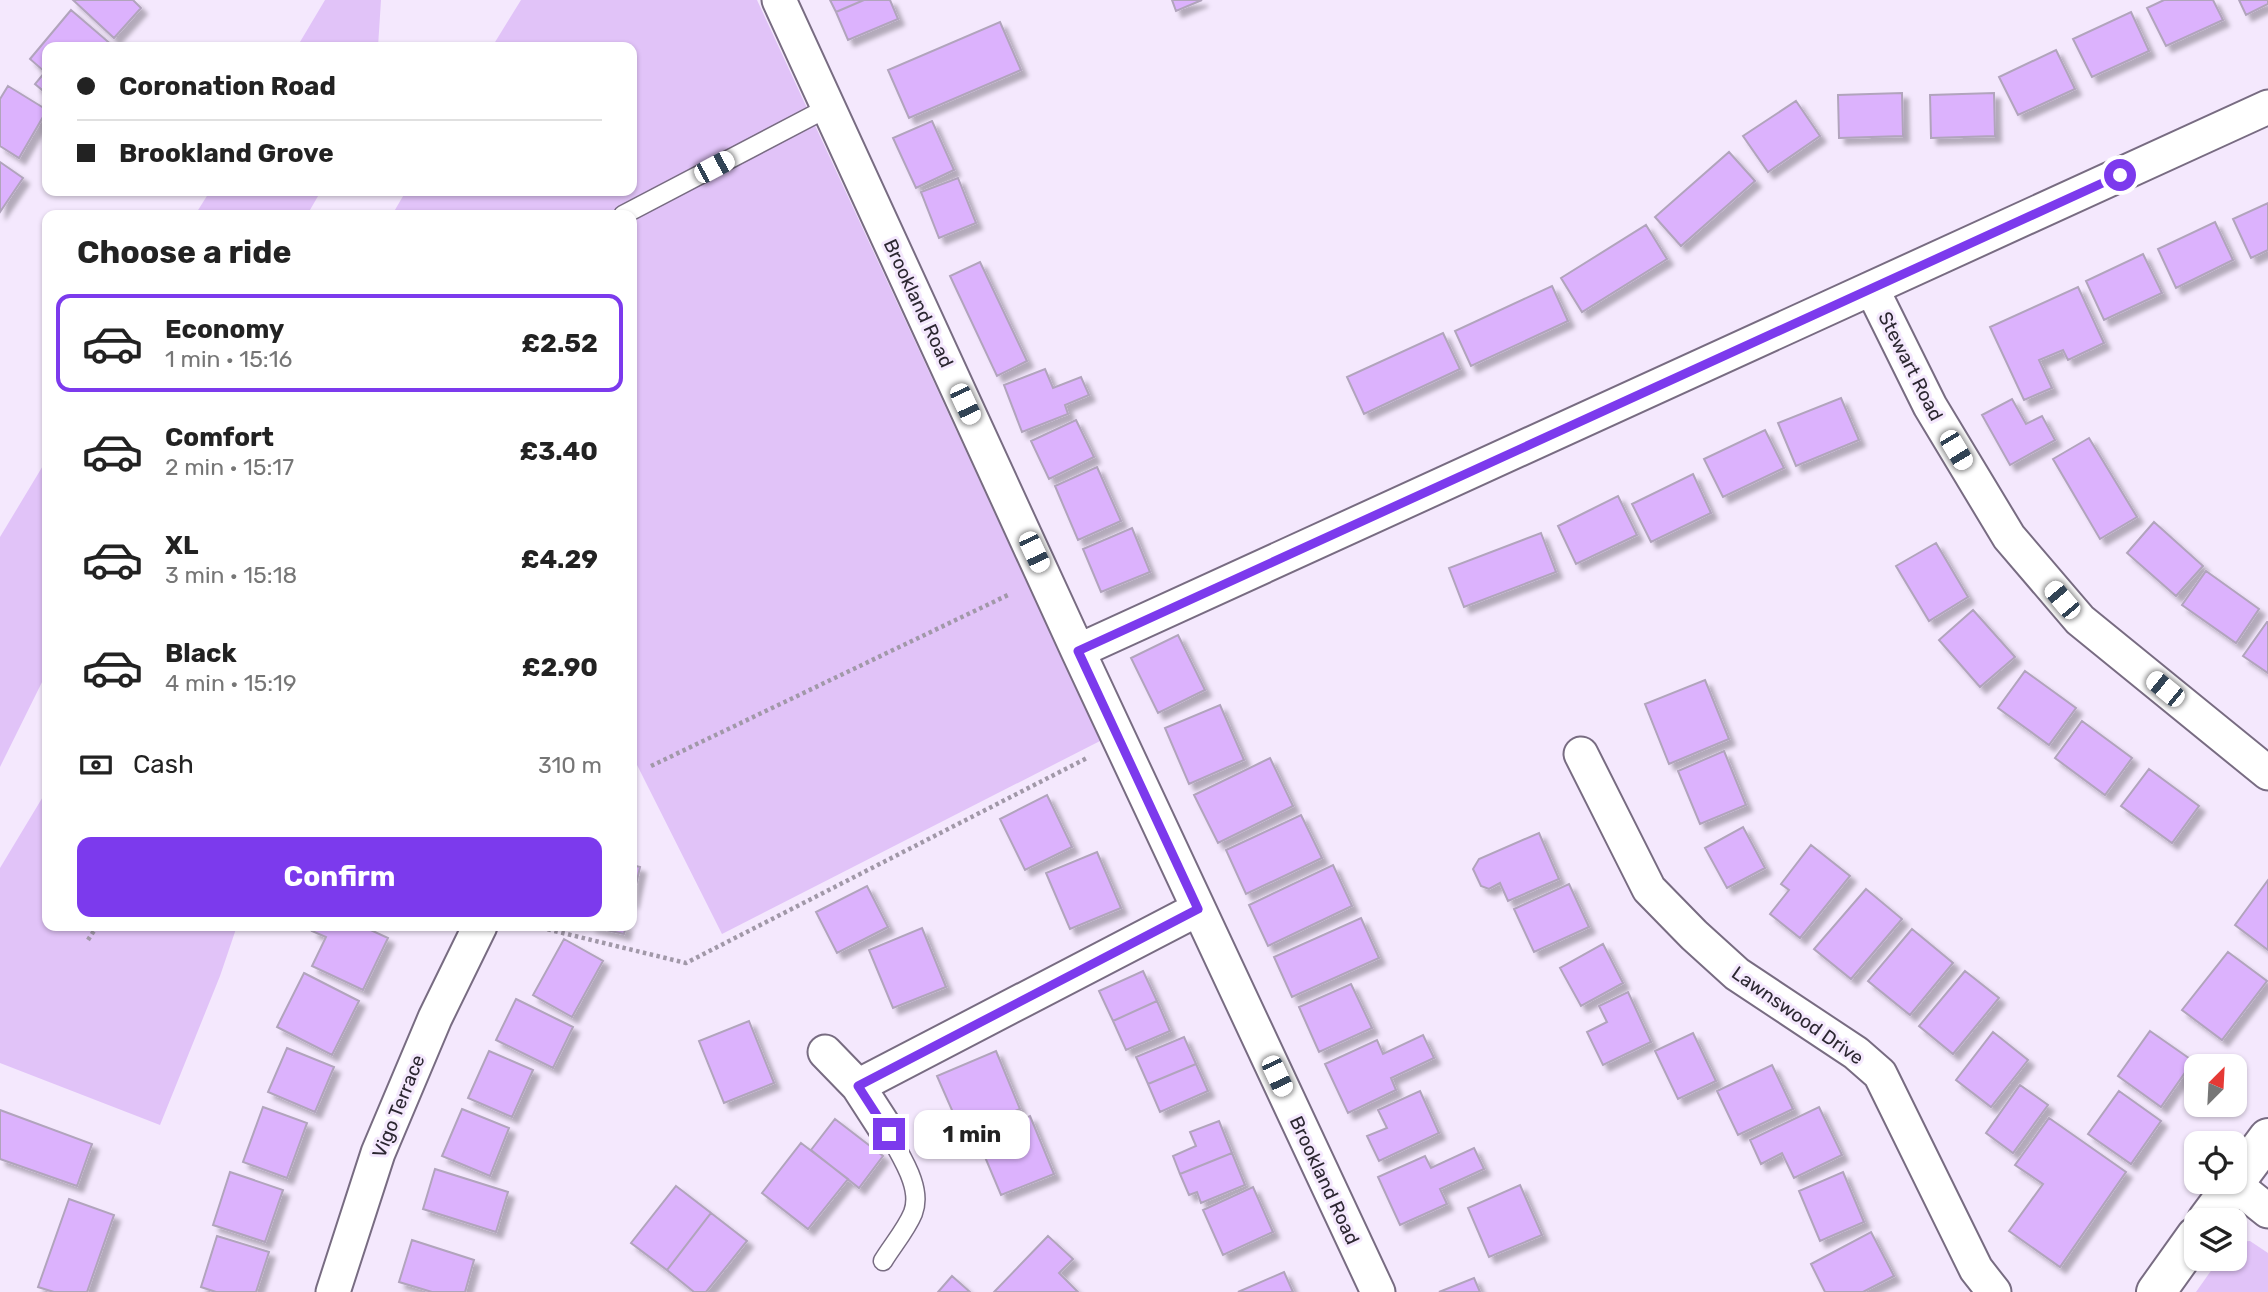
<!DOCTYPE html>
<html lang="en">
<head>
<meta charset="utf-8">
<style>
  :root { --surface:#fff; --page:#f6f6f6; --text:#222; --muted:#767676; --line:#e0e0e0; --accent:#7c3aed }
  body { margin:0; font-family:Rubik,sans-serif; background:var(--page); color:var(--text); height:100vh; display:flex; flex-direction:column; font-size:26px; white-space:nowrap }
  * { box-sizing:border-box; margin:0 }
  p { font-size:23px; color:var(--muted) }
  .icon { flex:none; width:38px; height:38px; fill:none; stroke:currentColor; stroke-width:2; stroke-linecap:round; stroke-linejoin:round }
  .map { position:relative; flex:1; overflow:hidden }
  .side { position:absolute; left:42px; top:210px; width:595px; height:721px; display:flex; flex-direction:column; background:var(--surface); border-radius:14px; box-shadow:0 2px 5px #0004 }
  .side>* { flex:none }
  .banner { position:absolute; left:42px; top:42px; width:595px; height:154px; border-radius:14px; box-shadow:0 2px 5px #0004; display:grid; align-content:center; height:154px; padding:0 35px; background:var(--surface) }
  .needle { width:46px; rotate:24deg }
  .fabs { position:absolute; left:2184px; top:1054px; display:grid; gap:14px }
  .fabs a { display:grid; place-items:center; width:63px; height:63px; border-radius:14px; background:var(--surface); box-shadow:0 2px 5px #0004; font-size:35px }
  .end { position:absolute; width:32px; height:32px; margin:-16px; border:9px solid #7c3aed; background:#fff; box-shadow:0 0 0 4px #fff }
  .from { border-radius:50% }
  .bubble { position:absolute; height:49px; border-radius:14px; background:var(--surface); box-shadow:0 2px 5px #0004; font-size:23px; font-weight:700; line-height:49px; text-align:center }
  .car { position:absolute; width:21px; height:42px; margin:-21px -10px; border-radius:9px; box-shadow:0 0 5px 2px #0007; background:linear-gradient(#fff 24%,#345 0 40%,#fff 0 76%,#345 0 86%,#fff 0) }
  .banner b { display:flex; align-items:center; gap:24px; height:66px; font-size:26px }
  .banner b+b { border-top:2px solid var(--line) }
  .banner i { width:18px; height:18px; background:var(--text) }
  ul { padding:0; list-style:none }
  li { display:flex; align-items:center; gap:21px; height:98px; margin:0 14px 10px; padding:0 21px; border:4px solid transparent; border-radius:14px }
  li div { flex:1 }
  li b { display:block; font-size:26px }
  li em { font-style:normal; font-weight:700 }
  li.current { border-color:var(--accent) }
  li>.icon { width:63px; height:63px; stroke-width:1.5 }
  h2 { padding:0 35px; font-size:32px; line-height:84px }
  .pay { display:flex; align-items:center; gap:18px; height:77px; padding:0 35px; font-size:26px }
  .pay p { margin-inline-start:auto }
  .primary-button { display:flex; gap:14px; margin-top:auto; padding:14px 35px }
  .primary-button a { flex:1; height:80px; border-radius:14px; background:var(--accent); color:#fff; font-size:28px; font-weight:700; line-height:80px; text-align:center }
  .map>svg:first-child { display:block }
  .green { fill:#e1c3f8 }
  .building { fill:#dcb2fd; stroke:#b1a4bc; stroke-width:2; filter:url(#shadow) }
  .lines { fill:none; stroke-linecap:round; stroke-linejoin:round }
  .lane-casing { stroke:#786c82; stroke-width:21 }
  .street-casing { stroke:#786c82; stroke-width:37 }
  .secondary-casing { stroke:#786c82; stroke-width:42 }
  .path { stroke:#a198a8; stroke-width:4.5; stroke-dasharray:3.5 3.5; stroke-linecap:butt }
  .lane { stroke:#fff; stroke-width:18 }
  .street { stroke:#fff; stroke-width:33 }
  .secondary { stroke:#fff; stroke-width:38 }
  .route { stroke:#7c3aed; stroke-width:9 }
  .labels { text-anchor:middle; stroke-width:6; stroke-linejoin:round; paint-order:stroke }
  .street-label { font-size:19px; fill:#2c2731; stroke:#f4e8fd }
</style>
</head>
<body>
<div class="map">
<svg width="2268" height="1292" viewBox="0 0 2268 1292">
  <defs>
    <filter id="shadow"><feDropShadow dx="6" dy="6" stdDeviation="2" flood-color="#0004"/></filter>
  </defs>
  <rect width="100%" height="100%" fill="#f4e8fd"/>
  <path class="green" d="M325,0H381L378,47H297Z
    M521,0H757L1100,741L722,934L632,755V215H392L406,191H632V47H492Z
    M210,191H321L307,215H195Z
    M47,459V672L0,767V537Z
    M47,790V926H237L220,976L160,1125L0,1063V868Z
    M2250,1241L2268,1253V1292H2196L2220,1258H2235V1242Z"/>
  <path class="building" d="M73,0H133L141,8L114,38Z
    M830,0H864L836,12Z
    M864,0H890L898,19L848,40L836,12Z
    M1172,0H1202L1176,11Z
    M2164,0H2213L2223,20L2166,46L2147,8Z
    M2239,0H2268V4L2246,15Z
    M71,10L113,46L47,47V94L35,84L45,72L30,59Z
    M2131,12L2149,51L2092,77L2073,39Z
    M1000,22L1021,70L909,118L888,70Z
    M2056,50L2075,89L2018,115L1999,77Z
    M8,86L47,110L19,158L0,146V99Z
    M1902,93L1903,136L1839,138L1838,95Z
    M1994,93L1995,136L1931,138L1930,95Z
    M1796,101L1820,136L1768,172L1743,136Z
    M932,121L954,170L916,188L893,138Z
    M1729,152L1755,181L1681,246L1655,217Z
    M0,162L23,178L0,212Z
    M958,178L976,223L939,238L921,192Z
    M2268,203V250L2251,258L2233,219Z
    M2215,222L2233,260L2176,288L2158,249Z
    M1646,225L1667,259L1582,312L1561,278Z
    M2143,254L2162,293L2104,320L2086,281Z
    M980,262L1027,361L997,376L950,276Z
    M1552,286L1568,321L1471,366L1455,331Z
    M2078,287L2104,343L2068,360L2063,350L2039,360L2052,388L2024,400L1990,327Z
    M1443,333L1460,369L1364,414L1347,377Z
    M1045,369L1053,388L1081,377L1089,395L1065,405L1068,414L1022,432L1004,385Z
    M1841,398L1859,440L1796,466L1778,423Z
    M2012,399L2026,424L2042,416L2055,440L2010,465L1982,415Z
    M1076,420L1094,457L1049,479L1031,441Z
    M1765,430L1784,468L1723,497L1704,459Z
    M2089,438L2137,517L2100,539L2053,459Z
    M1097,467L1121,521L1078,540L1055,486Z
    M1693,474L1711,513L1651,542L1632,504Z
    M1618,496L1637,535L1576,564L1558,526Z
    M2154,522L2203,566L2176,596L2127,553Z
    M1132,528L1150,572L1101,592L1083,549Z
    M1541,533L1556,572L1464,607L1449,568Z
    M1936,543L1968,597L1929,621L1896,566Z
    M2206,571L2259,609L2236,643L2182,605Z
    M1973,610L2015,657L1980,687L1939,640Z
    M2267,622H2268V673L2243,656Z
    M1178,635L1205,690L1158,713L1131,658Z
    M2025,671L2076,708L2049,745L1998,708Z
    M1705,680L1729,739L1669,764L1645,704Z
    M1220,705L1244,760L1189,784L1165,728Z
    M2082,721L2132,758L2105,795L2055,758Z
    M1724,751L1746,805L1700,824L1678,771Z
    M1270,758L1293,806L1218,843L1194,795Z
    M2149,769L2199,806L2172,843L2121,806Z
    M1047,795L1072,847L1025,870L1000,819Z
    M1301,815L1322,858L1246,894L1226,850Z
    M1743,827L1765,868L1727,888L1705,848Z
    M1539,833L1559,879L1508,901L1500,883L1489,889L1481,886L1473,869L1479,859Z
    M1811,845L1850,876L1800,938L1770,914L1789,890L1781,884Z
    M1097,852L1121,908L1070,929L1046,873Z
    M632,865L640,867L632,903Z
    M1333,865L1352,906L1268,946L1249,905Z
    M2268,880V950L2235,925Z
    M1569,884L1589,927L1534,952L1514,909Z
    M867,886L888,927L837,953L816,912Z
    M1866,889L1902,919L1851,979L1814,949Z
    M1361,918L1379,958L1292,997L1274,957Z
    M315,926H362L388,938L363,990L312,966L326,937L312,931Z
    M589,926H626L624,934Z
    M922,928L946,987L893,1008L869,950Z
    M1912,929L1953,963L1910,1015L1868,981Z
    M564,939L603,961L572,1017L533,995Z
    M1603,944L1623,983L1581,1006L1560,968Z
    M2228,952L2267,981L2222,1040L2182,1010Z
    M1143,971L1157,1001L1113,1021L1099,991Z
    M1965,971L1999,998L1953,1054L1919,1026Z
    M304,973L359,1001L332,1055L277,1027Z
    M1351,984L1372,1028L1319,1052L1299,1007Z
    M1628,992L1651,1042L1603,1065L1587,1032L1607,1022L1599,1006Z
    M516,999L573,1027L553,1068L496,1040Z
    M1157,1001L1170,1031L1126,1050L1113,1021Z
    M749,1021L774,1083L724,1103L699,1041Z
    M2150,1031L2193,1061L2161,1107L2118,1076Z
    M1993,1032L2028,1060L1991,1107L1956,1080Z
    M1693,1033L1716,1081L1678,1099L1655,1051Z
    M1423,1035L1434,1058L1391,1078L1396,1090L1348,1113L1325,1064L1377,1040L1383,1054Z
    M1184,1037L1196,1064L1148,1084L1136,1057Z
    M287,1048L334,1067L315,1112L268,1092Z
    M489,1051L533,1070L512,1117L468,1098Z
    M996,1051L1020,1109L962,1133L937,1076Z
    M1196,1064L1208,1091L1160,1112L1148,1084Z
    M1772,1065L1793,1109L1738,1135L1717,1091Z
    M2020,1085L2048,1105L2013,1153L1986,1133Z
    M1420,1091L1439,1133L1379,1161L1367,1136L1387,1128L1378,1110Z
    M2119,1091L2161,1121L2131,1164L2088,1134Z
    M263,1107L307,1123L287,1178L243,1162Z
    M1819,1107L1842,1155L1794,1178L1782,1153L1761,1164L1750,1140Z
    M462,1109L509,1128L490,1176L442,1156Z
    M0,1110L92,1144L77,1186L0,1159Z
    M1030,1116L1054,1174L1001,1195L977,1138Z
    M2049,1118L2126,1172L2060,1267L2009,1231L2043,1184L2015,1165Z
    M835,1119L883,1156L859,1188L811,1150Z
    M1219,1121L1232,1153L1180,1174L1173,1156L1196,1146L1190,1132Z
    M801,1143L848,1179L808,1229L762,1193Z
    M1474,1148L1484,1169L1440,1189L1447,1204L1400,1225L1378,1177L1425,1156L1431,1168Z
    M1232,1153L1245,1185L1201,1203L1197,1192L1189,1195L1180,1174Z
    M435,1169L508,1192L496,1232L423,1209Z
    M230,1172L283,1190L265,1242L213,1225Z
    M1843,1172L1864,1222L1820,1241L1799,1191Z
    M1520,1185L1542,1235L1489,1257L1468,1208Z
    M676,1186L711,1213L667,1270L631,1243Z
    M1253,1187L1273,1232L1223,1255L1203,1210Z
    M69,1199L114,1215L87,1292H54L38,1287Z
    M711,1213L747,1241L706,1292H694L667,1270Z
    M1871,1232L1894,1276L1863,1292H1825L1811,1264Z
    M217,1236L269,1252L256,1292H216L201,1287Z
    M1048,1236L1073,1259L1059,1273L1078,1292H994Z
    M412,1240L474,1260L465,1292H432L399,1282Z
    M1284,1272L1293,1292H1238Z
    M952,1276L970,1292H938Z
    M1474,1278L1480,1292H1439Z"/>
  <g class="lines">
    <g class="lane-casing">
      <path id="lane" d="M623,215L829,107
        M883,1261C892,1246 906,1230 913,1213C923,1187 900,1156 889,1134"/>
    </g>
    <g class="street-casing">
      <path id="street" d="M779,0L1078,651L1378,1292
        M1872,289L1930,406L2009,537L2080,620L2268,773
        M1078,651L2268,107
        M1581,754L1649,889L1694,935L1737,974L1856,1053L1880,1074L1976,1269L1994,1292
        M825,1052L858,1086L889,1134
        M858,1086L1198,909
        M2233,1183L2268,1211
        M333,1292L378,1153L435,1018L480,926"/>
    </g>
    <g class="secondary-casing">
      <path id="secondary" d="M2207,1220L2268,1138
        M2156,1292L2196,1236"/>
    </g>
    <path class="path" d="M651,766L1010,594
      M534,926L686,963L1089,757
      M88,940L97,926"/>
    <use href="#lane" class="lane"/>
    <use href="#street" class="street"/>
    <use href="#secondary" class="secondary"/>
  </g>
  <g class="lines">
    <path class="route" d="M889,1134L858,1086L1198,909L1078,651L2120,175"/>
  </g>
  <g class="labels">
    <g class="street-label">
      <text transform="translate(919 303) rotate(65)" y="7">Brookland Road</text>
      <text transform="translate(1911 366) rotate(63)" y="7">Stewart Road</text>
      <text transform="translate(1798 1015) rotate(35)" y="7">Lawnswood Drive</text>
      <text transform="translate(398 1106) rotate(-68)" y="7">Vigo Terrace</text>
      <text transform="translate(1325 1180) rotate(65)" y="7">Brookland Road</text>
    </g>
  </g>
</svg>
<div class="fabs">
<a><svg class="needle" viewBox="-14 -14 28 28"><path d="M0-13l5 13h-10z" fill="#e53935"/><path d="M0 13l5-13h-10z" fill="#767676"/></svg></a>
<a><svg class="icon" aria-label="locate" viewBox="0 0 24 24"><circle cx="12" cy="12" r="6"/><path d="M12 2v4M12 18v4M2 12h4M18 12h4"/></svg></a>
<a><svg class="icon" aria-label="layers" viewBox="0 0 24 24"><path d="M12 4l9 5-9 5-9-5zM3 14l9 5 9-5"/></svg></a>
</div>
<i class="end from" style="left:2120px;top:175px"></i>
<i class="end" style="left:889px;top:1134px"></i>
<div class="bubble" style="left:914px;top:1110px;width:116px">1 min</div>
<i class="car" style="left:714px;top:167px;rotate:62deg"></i>
<i class="car" style="left:965px;top:404px;rotate:155deg"></i>
<i class="car" style="left:1956px;top:450px;rotate:149deg"></i>
<i class="car" style="left:1034px;top:552px;rotate:155deg"></i>
<i class="car" style="left:2062px;top:600px;rotate:320deg"></i>
<i class="car" style="left:2165px;top:689px;rotate:309deg"></i>
<i class="car" style="left:1277px;top:1076px;rotate:155deg"></i>
<div class="banner">
<b><i class="from"></i>Coronation Road</b>
<b><i></i>Brookland Grove</b>
</div>
<section class="side">
<h2>Choose a ride</h2>
<ul>
<li class="current"><svg class="icon" aria-label="car" viewBox="0 0 24 24"><path d="M5 17H2v-5l4-1 3-4h7l3 4 3 1v5h-3M9 17h6M6 11h13"/><circle cx="7" cy="17" r="2"/><circle cx="17" cy="17" r="2"/></svg><div><b>Economy</b><p>1 min · 15:16</p></div><em>£2.52</em></li>
<li><svg class="icon" aria-label="car" viewBox="0 0 24 24"><path d="M5 17H2v-5l4-1 3-4h7l3 4 3 1v5h-3M9 17h6M6 11h13"/><circle cx="7" cy="17" r="2"/><circle cx="17" cy="17" r="2"/></svg><div><b>Comfort</b><p>2 min · 15:17</p></div><em>£3.40</em></li>
<li><svg class="icon" aria-label="car" viewBox="0 0 24 24"><path d="M5 17H2v-5l4-1 3-4h7l3 4 3 1v5h-3M9 17h6M6 11h13"/><circle cx="7" cy="17" r="2"/><circle cx="17" cy="17" r="2"/></svg><div><b>XL</b><p>3 min · 15:18</p></div><em>£4.29</em></li>
<li><svg class="icon" aria-label="car" viewBox="0 0 24 24"><path d="M5 17H2v-5l4-1 3-4h7l3 4 3 1v5h-3M9 17h6M6 11h13"/><circle cx="7" cy="17" r="2"/><circle cx="17" cy="17" r="2"/></svg><div><b>Black</b><p>4 min · 15:19</p></div><em>£2.90</em></li>
</ul>
<div class="pay"><svg class="icon" aria-label="cash" viewBox="0 0 24 24"><path d="M3 7h18v10H3z"/><circle cx="12" cy="12" r="2"/></svg>Cash<p>310 m</p></div>
<div class="primary-button"><a>Confirm</a></div>
</section>
</div>
</body>
</html>
